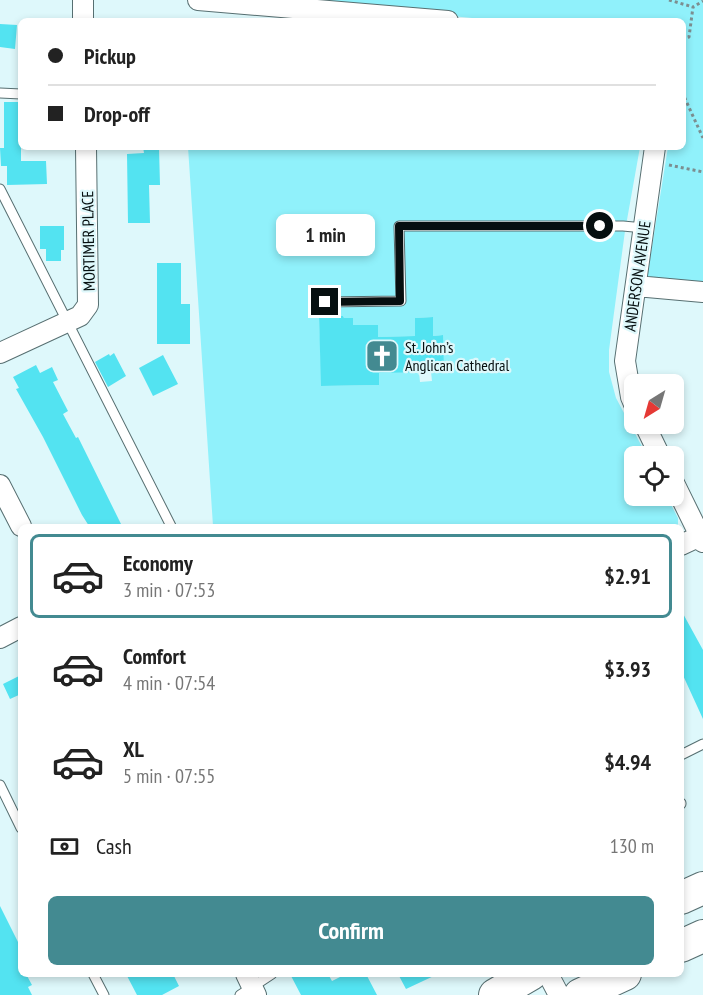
<!DOCTYPE html>
<html lang="en">
<head>
<meta charset="utf-8">
<style>
  :root { --surface:#fff; --page:#f2f2f2; --text:#222; --muted:#767676; --line:#e0e0e0; --accent:#438a91 }
  body { margin:0; font-family:"PT Sans Narrow",sans-serif; background:var(--page); color:var(--text); height:100vh; display:flex; flex-direction:column; font-size:22px; white-space:nowrap }
  * { box-sizing:border-box; margin:0 }
  p { font-size:20px; color:var(--muted) }
  .icon { flex:none; width:33px; height:33px; fill:none; stroke:currentColor; stroke-width:2; stroke-linecap:round; stroke-linejoin:round }
  .map { position:relative; flex:1; overflow:hidden }
  .side { position:absolute; left:18px; top:524px; width:666px; height:453px; display:flex; flex-direction:column; background:var(--surface); border-radius:9px; box-shadow:0 3px 9px #0003 }
  .side>* { flex:none }
  .banner { position:absolute; left:18px; top:18px; width:668px; height:132px; border-radius:9px; box-shadow:0 3px 9px #0003; display:grid; align-content:center; height:132px; padding:0 30px; background:var(--surface) }
  .needle { width:39px; rotate:217deg }
  .controls { position:absolute; left:624px; top:374px; display:grid; gap:12px }
  .controls a { display:grid; place-items:center; width:60px; height:60px; border-radius:9px; background:var(--surface); box-shadow:0 3px 9px #0003; font-size:30px }
  .end { position:absolute; width:27px; height:27px; margin:-14px; border:8px solid #060f10; background:#fff; box-shadow:0 0 0 3px #fff }
  .from { border-radius:50% }
  .bubble { position:absolute; height:42px; border-radius:9px; background:var(--surface); box-shadow:0 3px 9px #0003; font-size:20px; font-weight:600; line-height:42px; text-align:center }
  .banner b { display:flex; align-items:center; gap:21px; height:57px; font-size:22px }
  .banner b+b { border-top:2px solid var(--line) }
  .banner i { width:15px; height:15px; background:var(--text) }
  ul { padding:10px 0 0; list-style:none }
  li { display:flex; align-items:center; gap:18px; height:84px; margin:0 12px 9px; padding:0 18px; border:3px solid transparent; border-radius:9px }
  li div { flex:1 }
  li b { display:block; font-size:22px }
  li em { font-style:normal; font-weight:600 }
  li.active { border-color:var(--accent) }
  li>.icon { width:54px; height:54px; stroke-width:1.5 }
  .pay { display:flex; align-items:center; gap:15px; height:66px; padding:0 30px; font-size:22px }
  .pay p { margin-inline-start:auto }
  .button { display:flex; gap:12px; margin-top:auto; padding:12px 30px }
  .button a { flex:1; height:69px; border-radius:9px; background:var(--accent); color:#fff; font-size:24px; font-weight:600; line-height:69px; text-align:center }
  .map>svg:first-child { display:block }
  .green { fill:#90f1fb; fill-rule:evenodd }
  .building { fill:#53e3f1 }
  .lines { fill:none; stroke-linecap:round; stroke-linejoin:round }
  .lane-casing { stroke:#576f71; stroke-width:11 }
  .street-casing { stroke:#576f71; stroke-width:22 }
  .primary-casing { stroke:#576f71; stroke-width:34 }
  .path { stroke:#7c8e90; stroke-width:3; stroke-dasharray:3 3; stroke-linecap:butt }
  .lane { stroke:#fff; stroke-width:9 }
  .street { stroke:#fff; stroke-width:20 }
  .primary { stroke:#fff; stroke-width:32 }
  .route { stroke:#060f10; stroke-width:8 }
  .labels { text-anchor:middle; stroke-width:4.5; stroke-linejoin:round; paint-order:stroke }
  .street-label { font-size:16px; fill:#060f10; stroke:#def8fb }
  .poi-label { font-size:16px; fill:#060f10; stroke:#def8fb; text-anchor:start }
</style>
</head>
<body>
<div class="map">
<svg width="703" height="995" viewBox="0 0 703 995">
  <rect width="100%" height="100%" fill="#def8fb"/>
  <path class="green" d="M287,0H703V285L647,278L668,147H682V54L685,39L683,38L682,21H503Z
    M188,147H640L625,231L609,350V372L616,398L647,456H634V495H666L678,518V526H213ZM343,316L344,318H353V325H377L378,337L415,336V318L432,317L433,336L442,335L431,372L432,381L420,382L419,372L379,373V385L322,386L319,317Z"/>
  <path class="building" d="M0,24L17,25L15,49L0,47Z
    M4,102H21V161H46L47,184L7,185V166H1L0,148H4Z
    M143,147H159L160,185H149L150,223H128L127,154L144,153Z
    M40,226H64V250H61V261H46V249H40Z
    M157,263H181V304H190V344H157Z
    M319,316H343L344,318H353V325H378V337L415,336V318L433,317V336L443,335L444,372L379,373V385L321,386Z
    M114,353L126,376L108,387L95,362L109,354L110,356Z
    M163,355L178,384L153,396L139,368Z
    M36,365L40,373L52,367L58,380L53,382L68,411L63,414L76,438L78,437L122,526H89L82,515L43,437L16,389L19,388L13,377Z
    M681,610L703,650V719L681,671Z
    M21,675V694L10,699L3,684Z
    M0,906L21,948V974H26L32,985L28,987L32,995H0Z
    M126,974H173L179,986L162,995H137Z
    M290,974H328L332,981L346,974H366L377,995H301Z
    M398,974H438L406,989Z"/>
  <g class="lines">
    <g class="lane-casing">
      <path id="lane" d="M0,93L21,94
        M0,189L171,526
        M325,302L401,301L399,226H623L644,228
        M681,755L703,744
        M0,785L21,828
        M681,803V804
        M93,974L104,995
        M240,995L272,974"/>
    </g>
    <g class="street-casing">
      <path id="street" d="M83,0V21
        M198,0L448,21
        M636,286L703,292
        M0,353L80,316L88,305L86,147
        M634,404L631,397L625,361L655,147
        M644,423L660,456
        M674,483L703,542
        M0,485L21,526
        M681,545L700,536
        M0,638L21,627
        M246,974L256,995
        M548,974L559,995"/>
    </g>
    <g class="primary-casing">
      <path id="primary" d="M681,898L703,888
        M681,946L703,936
        M495,995L531,974
        M580,995L625,974"/>
    </g>
    <path class="path" d="M669,0L693,7
      M682,39L689,37L693,7L703,1
      M682,92L703,138
      M669,165L703,172"/>
    <use href="#lane" class="lane"/>
    <use href="#street" class="street"/>
    <use href="#primary" class="primary"/>
  </g>
  <g class="lines">
    <path class="route" d="M325,302L400,301L399,226H600"/>
  </g>
  <defs>
    <g id="church-square" transform="scale(1.725)"><rect x="-9" y="-9" width="18" height="18" rx="4" fill="#438a91" stroke="#def8fb"/><path d="M-1.2-6h2.4v3.5h3.3v2.4h-3.3V6h-2.4V-.1h-3.3v-2.4h3.3Z" fill="#fff"/></g>
  </defs>
  <g fill-rule="evenodd">
    <use href="#church-square" x="382" y="356"/>
  </g>
  <g class="labels">
    <g class="street-label">
      <text transform="translate(88 241) rotate(-91)" y="6">MORTIMER PLACE</text>
      <text transform="translate(637 276) rotate(-82)" y="6">ANDERSON AVENUE</text>
    </g>
    <g class="poi-label">
      <text x="405" y="353">St. John’s<tspan x="405" dy="18">Anglican Cathedral</tspan></text>
    </g>
  </g>
</svg>
<div class="controls">
<a><svg class="needle" viewBox="-14 -14 28 28"><path d="M0-13l5 13h-10z" fill="#e53935"/><path d="M0 13l5-13h-10z" fill="#767676"/></svg></a>
<a><svg class="icon" aria-label="locate" viewBox="0 0 24 24"><circle cx="12" cy="12" r="6"/><path d="M12 2v4M12 18v4M2 12h4M18 12h4"/></svg></a>
</div>
<i class="end from" style="left:600px;top:226px"></i>
<i class="end" style="left:325px;top:302px"></i>
<div class="bubble" style="left:276px;top:214px;width:99px">1 min</div>
<div class="banner">
<b><i class="from"></i>Pickup</b>
<b><i></i>Drop-off</b>
</div>
<section class="side">
<ul>
<li class="active"><svg class="icon" aria-label="car" viewBox="0 0 24 24"><path d="M5 17H2v-5l4-1 3-4h7l3 4 3 1v5h-3M9 17h6M6 11h13"/><circle cx="7" cy="17" r="2"/><circle cx="17" cy="17" r="2"/></svg><div><b>Economy</b><p>3 min · 07:53</p></div><em>$2.91</em></li>
<li><svg class="icon" aria-label="car" viewBox="0 0 24 24"><path d="M5 17H2v-5l4-1 3-4h7l3 4 3 1v5h-3M9 17h6M6 11h13"/><circle cx="7" cy="17" r="2"/><circle cx="17" cy="17" r="2"/></svg><div><b>Comfort</b><p>4 min · 07:54</p></div><em>$3.93</em></li>
<li><svg class="icon" aria-label="car" viewBox="0 0 24 24"><path d="M5 17H2v-5l4-1 3-4h7l3 4 3 1v5h-3M9 17h6M6 11h13"/><circle cx="7" cy="17" r="2"/><circle cx="17" cy="17" r="2"/></svg><div><b>XL</b><p>5 min · 07:55</p></div><em>$4.94</em></li>
</ul>
<div class="pay"><svg class="icon" aria-label="cash" viewBox="0 0 24 24"><path d="M3 7h18v10H3z"/><circle cx="12" cy="12" r="2"/></svg>Cash<p>130 m</p></div>
<div class="button"><a>Confirm</a></div>
</section>
</div>
</body>
</html>
